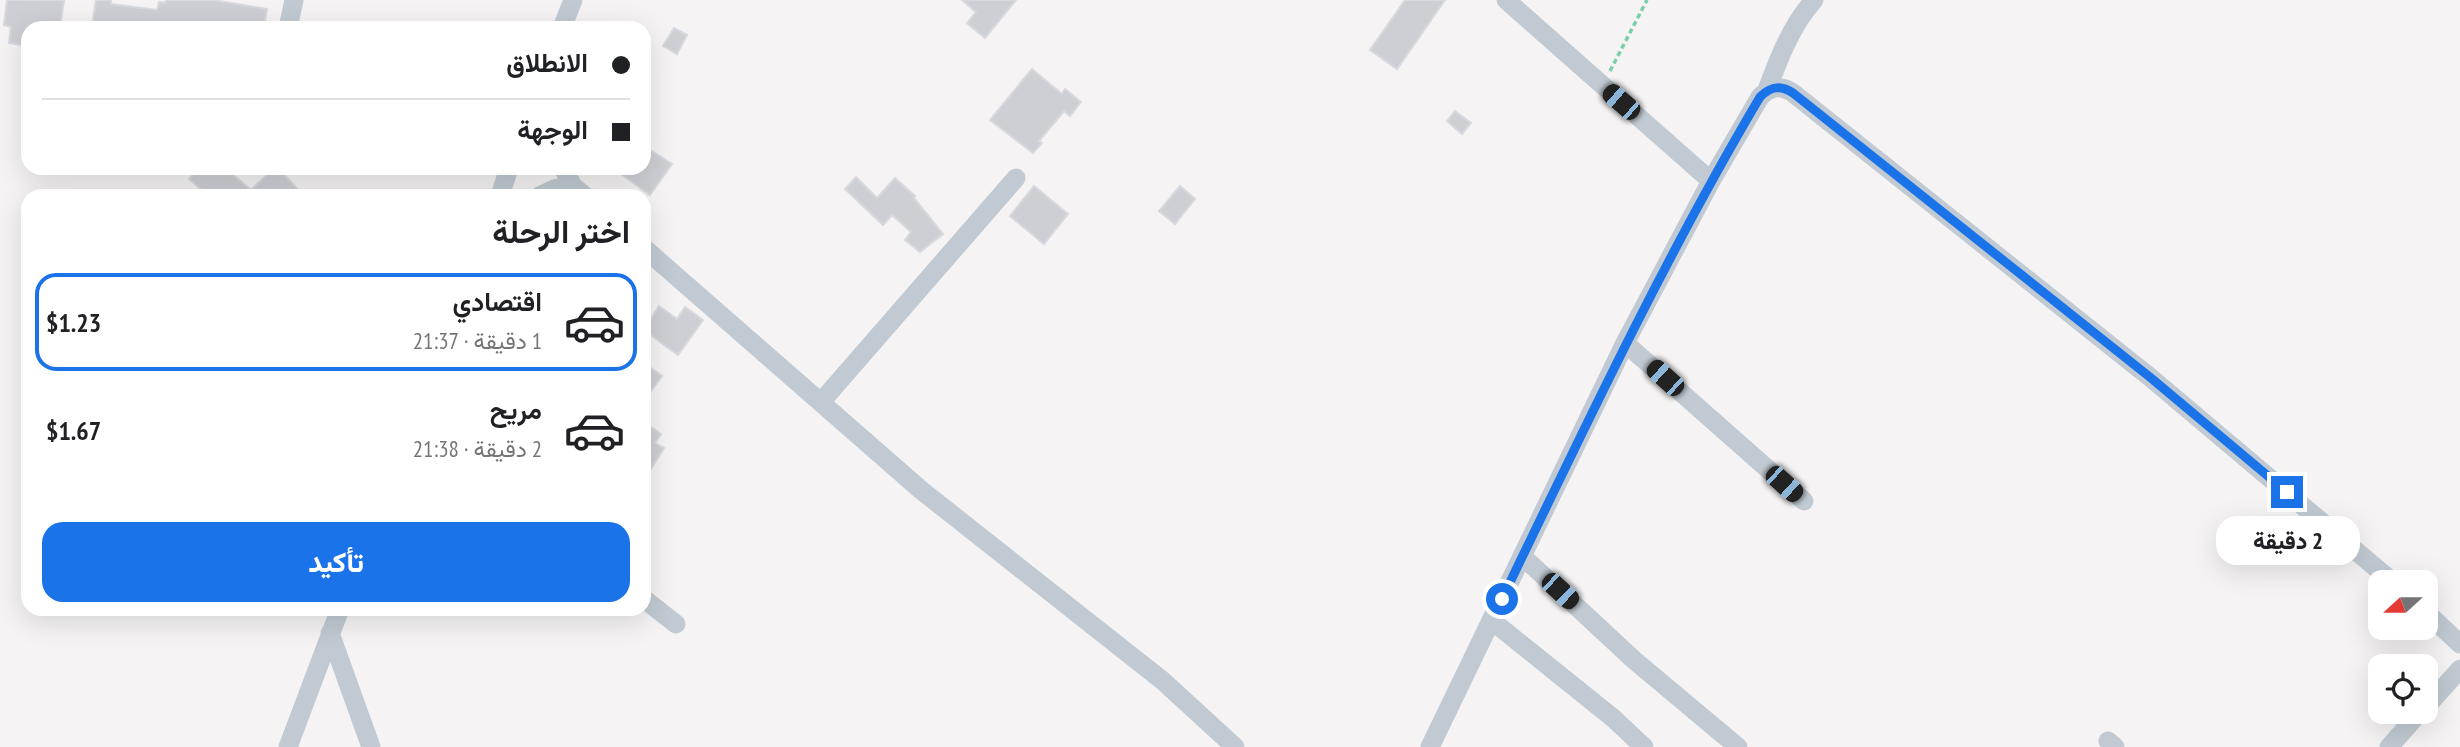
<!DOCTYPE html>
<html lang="ar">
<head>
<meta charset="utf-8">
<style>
  :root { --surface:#fff; --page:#f6f6f6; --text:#202124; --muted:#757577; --line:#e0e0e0; --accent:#1a73e8 }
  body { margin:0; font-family:"PT Sans Narrow",Vazirmatn,sans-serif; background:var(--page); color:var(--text); direction:rtl; height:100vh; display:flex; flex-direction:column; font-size:26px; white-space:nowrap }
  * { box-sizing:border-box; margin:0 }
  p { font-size:23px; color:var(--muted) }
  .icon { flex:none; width:38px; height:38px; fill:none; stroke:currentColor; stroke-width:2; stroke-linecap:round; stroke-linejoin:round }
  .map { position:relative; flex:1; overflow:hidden; direction:ltr }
  .side { position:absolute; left:21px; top:189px; width:630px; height:427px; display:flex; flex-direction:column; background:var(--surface); border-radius:21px; box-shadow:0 7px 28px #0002; direction:rtl }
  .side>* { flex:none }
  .top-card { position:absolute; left:21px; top:21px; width:630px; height:154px; border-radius:21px; box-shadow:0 7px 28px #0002; direction:rtl; display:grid; align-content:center; height:154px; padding:0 21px; background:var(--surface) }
  .needle { width:46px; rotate:249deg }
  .buttons { position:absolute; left:2368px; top:570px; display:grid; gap:14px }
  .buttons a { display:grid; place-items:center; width:70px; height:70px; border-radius:14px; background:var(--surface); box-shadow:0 7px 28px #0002; font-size:35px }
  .end { position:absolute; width:32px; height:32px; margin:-16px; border:9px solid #1a73e8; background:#fff; box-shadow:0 0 0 4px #fff }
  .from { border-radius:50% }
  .bubble { position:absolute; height:49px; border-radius:21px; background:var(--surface); box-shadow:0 7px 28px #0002; font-size:23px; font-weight:800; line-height:49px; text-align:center; direction:rtl }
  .car { position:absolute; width:21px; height:42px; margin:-21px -10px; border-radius:9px; box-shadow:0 0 5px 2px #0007; background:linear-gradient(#222 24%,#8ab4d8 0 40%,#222 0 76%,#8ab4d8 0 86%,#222 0) }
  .top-card b { display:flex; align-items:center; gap:24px; height:66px; font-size:26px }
  .top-card b+b { border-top:2px solid var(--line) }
  .top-card i { width:18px; height:18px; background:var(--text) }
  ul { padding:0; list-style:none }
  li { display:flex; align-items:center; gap:21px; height:98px; margin:0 14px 10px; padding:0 7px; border:4px solid transparent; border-radius:21px }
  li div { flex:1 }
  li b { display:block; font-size:26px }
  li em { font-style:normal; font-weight:800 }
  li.selected { border-color:var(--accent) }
  li>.icon { width:63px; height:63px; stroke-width:1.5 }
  h2 { padding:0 21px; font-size:32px; line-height:84px }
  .button { display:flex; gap:14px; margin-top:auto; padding:14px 21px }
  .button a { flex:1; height:80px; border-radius:21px; background:var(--accent); color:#fff; font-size:28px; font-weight:800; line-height:80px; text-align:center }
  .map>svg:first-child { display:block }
  .building { fill:#cdcfd5; stroke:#d7d9de; stroke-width:2 }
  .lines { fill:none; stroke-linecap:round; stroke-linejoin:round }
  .path { stroke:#7ad0a6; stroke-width:3.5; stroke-dasharray:5 3.5; stroke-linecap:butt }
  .minor { stroke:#c1cad2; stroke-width:19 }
  .route { stroke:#1a73e8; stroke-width:9 }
</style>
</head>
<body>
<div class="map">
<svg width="2460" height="747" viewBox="0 0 2460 747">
  <rect width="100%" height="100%" fill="#f5f3f3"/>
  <path class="building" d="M7,0H64L60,28H28V46L9,43L11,27L4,25Z
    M96,0H111V4L157,10L159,2L165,3L166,0H213L267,9L264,28H100L92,27Z
    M962,0H1016L985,38L967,23L976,12Z
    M1405,0H1445L1397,69L1370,50Z
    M674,28L687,35L677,54L663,46Z
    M1032,69L1062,94L1065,89L1081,102L1070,116L1064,111L1039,141L1042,143L1033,153L990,120Z
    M1455,111L1471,123L1462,134L1447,121Z
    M644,146L672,164L650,195L613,168H644Z
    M199,168H225L251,190L274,168H278L304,196H209L189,179Z
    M856,177L877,198L895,178L915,196L914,198L943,234L920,252L905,240L911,232L892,215L883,225L845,189Z
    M1034,186L1068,214L1044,244L1010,216Z
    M1180,186L1195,199L1175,224L1159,211Z
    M659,306L677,319L685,307L703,320L678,355L644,330Z
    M644,363L662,376L644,401Z
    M644,422L661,434L655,443L664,448L644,480Z"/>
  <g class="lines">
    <path class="path" d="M1610,71L1647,0"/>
    <path class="minor" d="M1506,0L1711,181
      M288,28L294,0
      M562,28L573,0
      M1767,90C1779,58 1791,26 1814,0
      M563,168L573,186L585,196
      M500,196L509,168
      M539,196L554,189L573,186
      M644,248L921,490L1163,681L1235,747
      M1625,343L1804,501
      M821,402L1016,178
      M1522,556L1634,660L1738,747
      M644,599L676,624
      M2426,612L2460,644
      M1491,620L1613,718L1644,747
      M330,633L371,747
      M2426,707L2460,669
      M2108,741L2115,747
      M288,747L340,609
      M1430,747L1625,343L1711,181L1760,97C1770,87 1780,84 1793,93L2151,378L2394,583
      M2389,747L2420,712"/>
  </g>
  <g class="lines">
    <path class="route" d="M1502,599C1584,429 1664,259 1760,97C1770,87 1780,84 1793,93L2151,378L2287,492"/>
  </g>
</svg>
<div class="buttons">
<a><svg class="needle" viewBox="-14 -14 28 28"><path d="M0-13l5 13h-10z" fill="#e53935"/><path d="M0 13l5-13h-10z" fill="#757577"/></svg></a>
<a><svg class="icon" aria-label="locate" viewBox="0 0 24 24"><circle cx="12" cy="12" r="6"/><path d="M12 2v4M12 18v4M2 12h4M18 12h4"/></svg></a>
</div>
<i class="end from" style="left:1502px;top:599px"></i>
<i class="end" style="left:2287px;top:492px"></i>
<div class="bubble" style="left:2216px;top:516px;width:144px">2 دقيقة</div>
<i class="car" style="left:1621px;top:102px;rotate:311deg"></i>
<i class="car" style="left:1665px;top:378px;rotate:312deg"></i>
<i class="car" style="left:1784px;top:484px;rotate:132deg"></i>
<i class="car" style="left:1560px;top:591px;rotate:133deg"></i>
<div class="top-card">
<b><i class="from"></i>الانطلاق</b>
<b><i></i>الوجهة</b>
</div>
<section class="side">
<h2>اختر الرحلة</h2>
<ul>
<li class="selected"><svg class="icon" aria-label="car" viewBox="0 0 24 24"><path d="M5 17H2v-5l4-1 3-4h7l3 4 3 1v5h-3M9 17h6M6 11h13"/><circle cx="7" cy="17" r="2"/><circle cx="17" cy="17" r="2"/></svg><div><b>اقتصادي</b><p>1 دقيقة · 21:37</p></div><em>$1.23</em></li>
<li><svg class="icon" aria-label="car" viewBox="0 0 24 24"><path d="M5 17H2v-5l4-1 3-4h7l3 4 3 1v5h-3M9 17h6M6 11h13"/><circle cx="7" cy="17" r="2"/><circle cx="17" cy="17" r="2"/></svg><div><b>مريح</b><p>2 دقيقة · 21:38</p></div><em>$1.67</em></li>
</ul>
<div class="button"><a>تأكيد</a></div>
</section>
</div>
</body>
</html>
